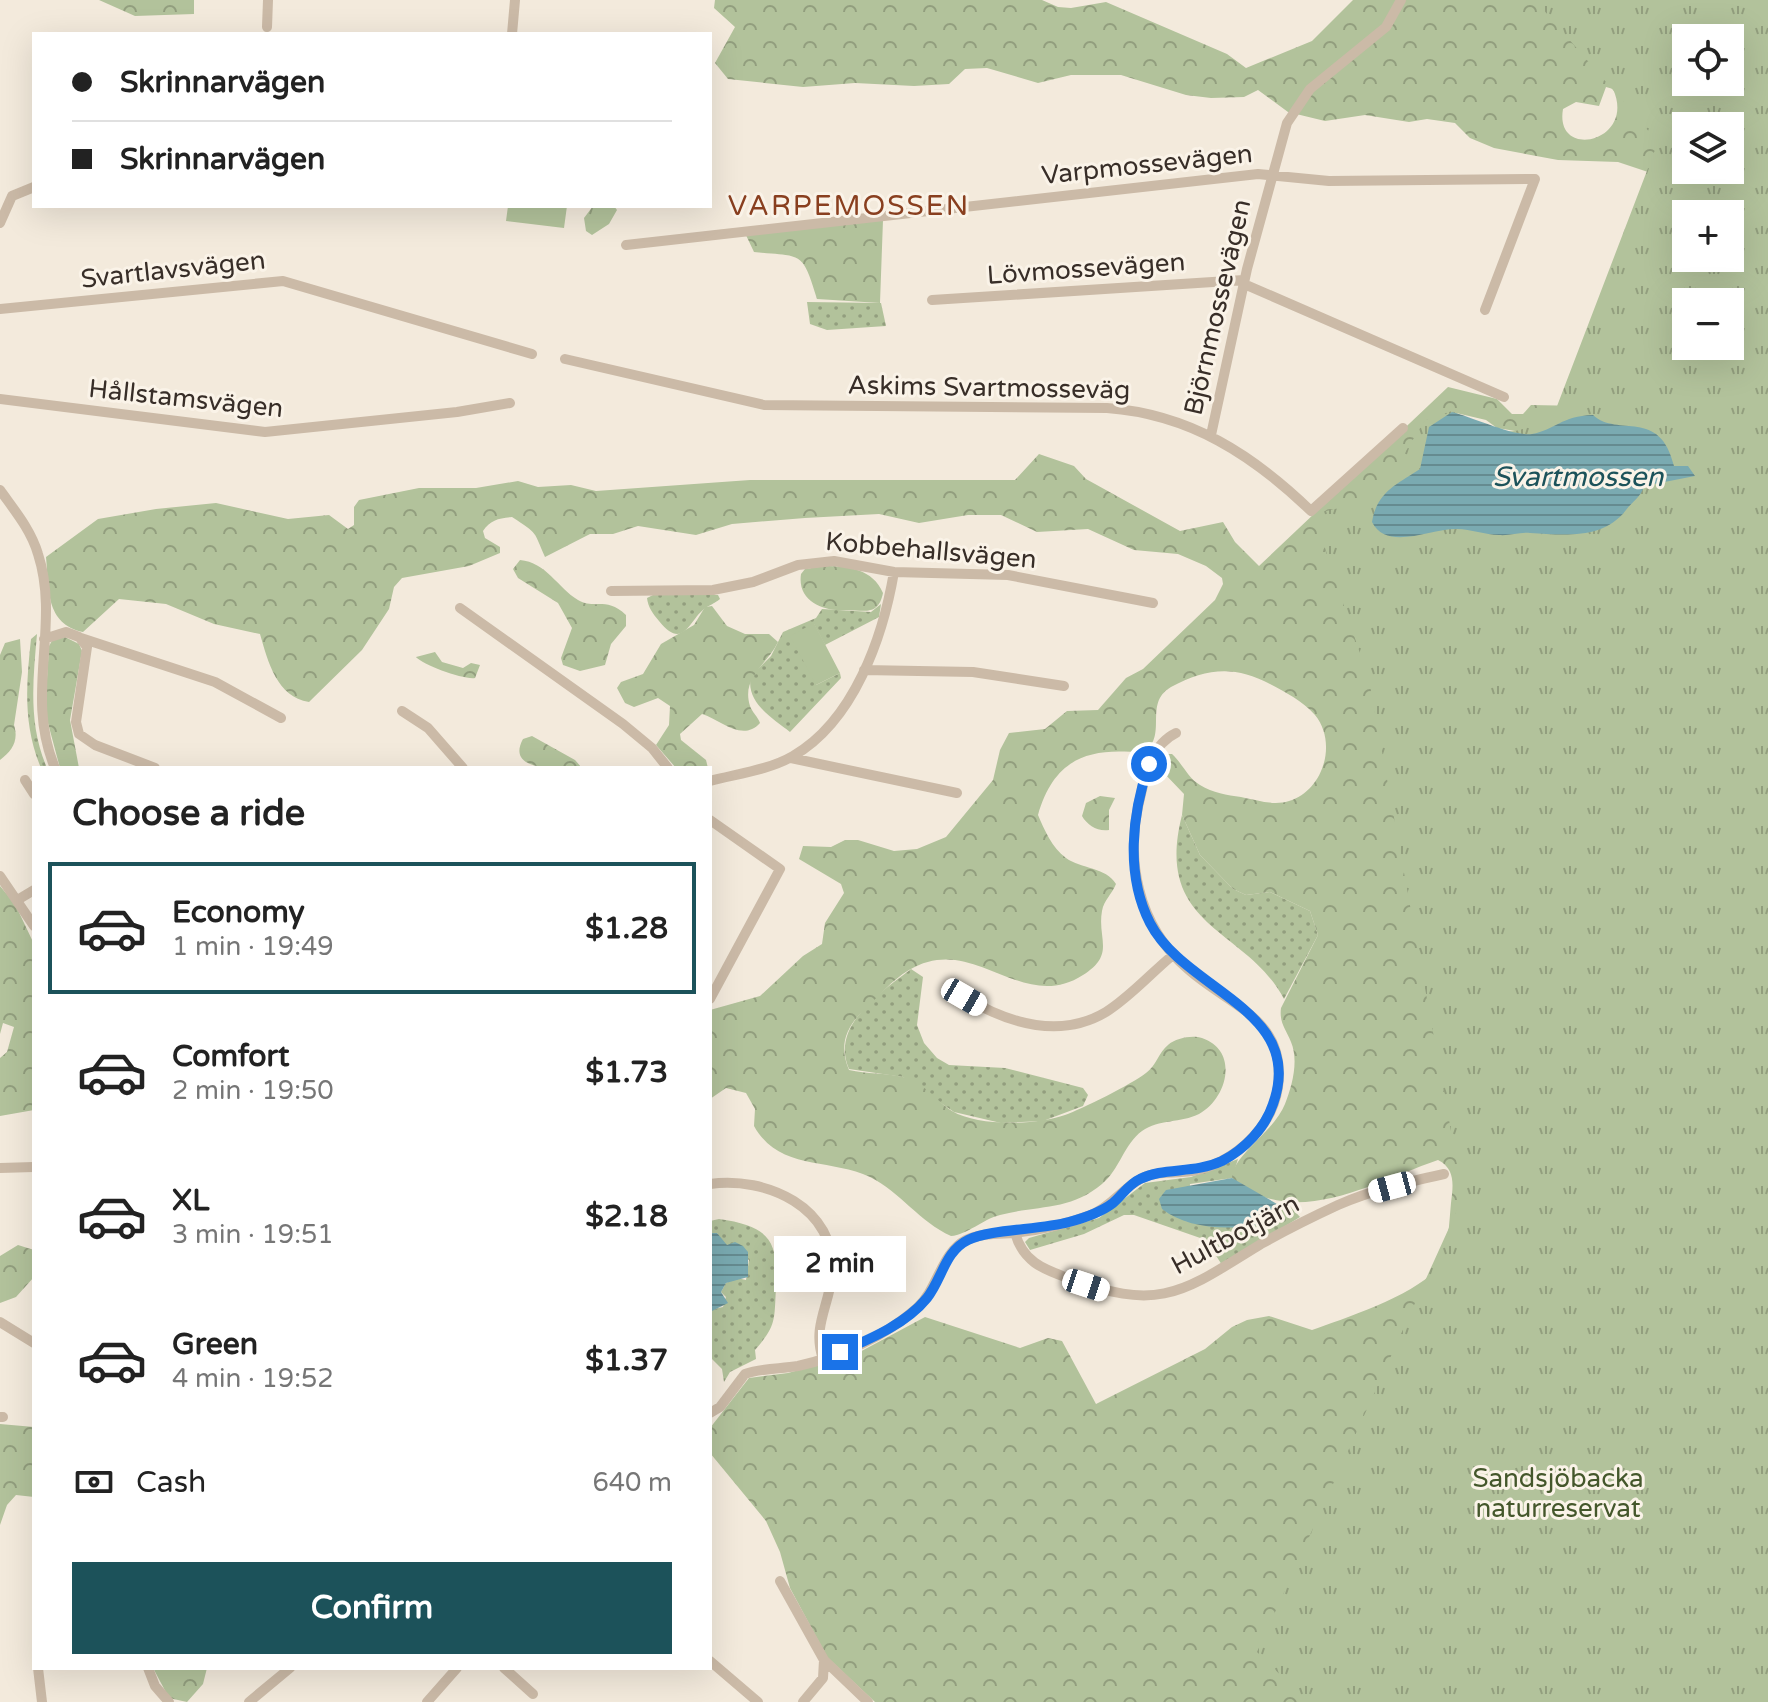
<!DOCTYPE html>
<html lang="en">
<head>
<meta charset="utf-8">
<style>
  :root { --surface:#fff; --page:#f6f6f6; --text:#222; --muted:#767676; --line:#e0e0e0; --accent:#1c525a }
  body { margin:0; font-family:"Varela Round",sans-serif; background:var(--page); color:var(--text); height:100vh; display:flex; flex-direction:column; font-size:30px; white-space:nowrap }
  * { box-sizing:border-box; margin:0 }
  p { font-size:26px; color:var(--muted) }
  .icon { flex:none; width:44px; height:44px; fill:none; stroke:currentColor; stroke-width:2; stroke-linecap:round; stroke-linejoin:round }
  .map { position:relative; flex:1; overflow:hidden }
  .details { position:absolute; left:32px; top:766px; width:680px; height:904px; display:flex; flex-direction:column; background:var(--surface); border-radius:0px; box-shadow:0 8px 32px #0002 }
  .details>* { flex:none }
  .banner { position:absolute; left:32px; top:32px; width:680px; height:176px; border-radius:0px; box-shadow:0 8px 32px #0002; display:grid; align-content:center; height:176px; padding:0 40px; background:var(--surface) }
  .buttons { position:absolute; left:1672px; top:24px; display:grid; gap:16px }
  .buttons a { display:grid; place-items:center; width:72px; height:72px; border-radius:0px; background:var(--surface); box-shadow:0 8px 32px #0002; font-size:40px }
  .end { position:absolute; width:36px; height:36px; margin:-18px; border:10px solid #1a73e8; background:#fff; box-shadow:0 0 0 4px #fff }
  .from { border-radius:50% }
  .bubble { position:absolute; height:56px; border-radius:0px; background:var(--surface); box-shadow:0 8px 32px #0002; font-size:26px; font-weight:700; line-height:56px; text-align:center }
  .car { position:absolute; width:24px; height:48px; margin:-24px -12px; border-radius:10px; box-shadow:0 0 6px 2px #0007; background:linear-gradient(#fff 24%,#345 0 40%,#fff 0 76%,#345 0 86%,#fff 0) }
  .banner b { display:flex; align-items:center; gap:28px; height:76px; font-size:30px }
  .banner b+b { border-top:2px solid var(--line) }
  .banner i { width:20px; height:20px; background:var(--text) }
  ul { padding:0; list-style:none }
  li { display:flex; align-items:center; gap:24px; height:132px; margin:0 16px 12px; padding:0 24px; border:4px solid transparent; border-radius:0px }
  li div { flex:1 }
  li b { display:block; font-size:30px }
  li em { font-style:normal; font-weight:700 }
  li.current { border-color:var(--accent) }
  li>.icon { width:72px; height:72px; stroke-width:1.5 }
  h2 { padding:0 40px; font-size:36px; line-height:96px }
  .pay { display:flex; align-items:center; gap:20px; height:88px; padding:0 40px; font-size:30px }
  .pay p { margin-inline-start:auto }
  .action { display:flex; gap:16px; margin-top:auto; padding:16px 40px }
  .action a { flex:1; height:92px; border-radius:0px; background:var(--accent); color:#fff; font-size:32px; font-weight:700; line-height:92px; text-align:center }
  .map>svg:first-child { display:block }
  .grass { fill:url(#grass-dots) }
  .forest { fill:url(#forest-crowns); fill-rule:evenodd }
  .park { fill:url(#park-tufts); fill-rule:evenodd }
  .garden { fill:#b2c29b }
  .water { fill:url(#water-rules) }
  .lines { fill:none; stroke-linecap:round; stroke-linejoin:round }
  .minor { stroke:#cbbaa7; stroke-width:10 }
  .route { stroke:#1a73e8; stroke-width:10 }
  .labels { text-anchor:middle; stroke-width:6; stroke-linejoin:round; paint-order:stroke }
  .street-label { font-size:26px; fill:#382e28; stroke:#faf3e8 }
  .park-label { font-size:26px; fill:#44572b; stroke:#faf3e8 }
  .neighbourhood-label { font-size:28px; letter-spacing:2px; fill:#893f1f; stroke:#faf3e8 }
  .water-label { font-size:28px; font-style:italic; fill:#1c525a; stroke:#faf3e8 }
</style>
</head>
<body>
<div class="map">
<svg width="1768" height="1702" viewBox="0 0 1768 1702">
  <defs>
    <pattern id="grass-dots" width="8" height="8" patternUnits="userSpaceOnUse" patternTransform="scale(2)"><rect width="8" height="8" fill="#b2c29b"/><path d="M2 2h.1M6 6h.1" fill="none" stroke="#929e7e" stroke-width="1.8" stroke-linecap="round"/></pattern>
    <pattern id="forest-crowns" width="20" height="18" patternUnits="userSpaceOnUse" patternTransform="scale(2)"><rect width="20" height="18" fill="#b2c29b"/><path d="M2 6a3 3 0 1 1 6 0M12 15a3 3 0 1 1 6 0" fill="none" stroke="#929e7e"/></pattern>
    <pattern id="park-tufts" width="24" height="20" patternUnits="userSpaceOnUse" patternTransform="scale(2)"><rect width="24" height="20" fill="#b2c29b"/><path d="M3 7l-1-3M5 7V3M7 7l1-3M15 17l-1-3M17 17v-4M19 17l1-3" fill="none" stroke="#929e7e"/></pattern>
    <pattern id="water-rules" width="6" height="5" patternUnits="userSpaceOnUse" patternTransform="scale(2)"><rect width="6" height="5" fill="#7aaab1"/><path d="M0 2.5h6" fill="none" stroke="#658b90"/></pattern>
  </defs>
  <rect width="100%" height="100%" fill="#f3eadc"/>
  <path class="grass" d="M807,302L881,303L886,326L827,330L810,324Z
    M653,595H718L720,599C714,604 709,605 704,609C689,621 683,651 659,621C653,614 648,607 647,598Z
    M881,604L879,617L825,645L814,624L816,685L840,673L841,678L790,732C772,718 745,702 751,676L771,656L783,632L816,618L822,609L871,612Z
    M37,634C33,680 28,724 47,768H41C23,725 26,685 31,639Z
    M1182,815L1200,855L1233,889L1246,895L1270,892L1310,911L1318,935L1284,999C1246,927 1153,929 1182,815Z
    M911,969L923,977L917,1025L924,1043L937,1058L949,1065L1005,1068L1083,1088L1088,1095L1083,1106L1043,1121L1001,1123L954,1112L903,1077L849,1069C830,1026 880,993 911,969Z
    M1238,1159L1232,1178L1190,1184L1185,1221C1215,1224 1257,1236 1281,1212L1277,1204H1288L1300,1217L1222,1265L1206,1240L1134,1215H1124L1084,1234L1030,1250L1025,1242L1029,1238L1099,1218L1145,1183L1191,1177Z
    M719,1219C768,1226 779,1239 776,1288C774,1320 777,1325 755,1350L756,1359L730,1372L724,1382L722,1369L710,1357V1310L723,1307L726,1297L721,1292L726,1283L737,1278L746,1280L749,1260L723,1243L717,1233H710V1221Z
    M853,1242L872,1248L877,1264L868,1271L837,1272L834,1246Z"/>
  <path class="forest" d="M99,0H194V14L135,16Z
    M715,0H1042L1058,7L1071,8L1106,2L1227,54L1246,68L1312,41L1353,0H1723L1686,38V82H1730L1768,1702H875L827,1657L790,1588L780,1552L766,1521L710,1453V1428L749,1378L788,1373L856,1354L925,1317L1020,1348L1048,1338L1062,1341L1096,1404L1205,1349L1232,1327L1247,1320L1269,1316L1312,1330C1343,1319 1422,1293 1439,1265C1449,1247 1449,1223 1451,1203C1453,1186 1456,1169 1438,1160C1373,1182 1293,1232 1232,1178C1232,1156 1274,1132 1285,1104C1292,1086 1299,1061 1291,1042C1286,1029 1279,1023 1281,1008L1318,935L1310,911L1270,892L1246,895L1233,889L1200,855L1182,815L1184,794L1162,771L1158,760L1164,754H1172C1182,763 1188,778 1200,785C1213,793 1227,795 1241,797C1257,800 1273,806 1289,801C1323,791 1338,743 1315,715C1303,701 1285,692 1270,684C1235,665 1206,668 1171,687C1142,704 1170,737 1142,753C1088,747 1054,759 1038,815C1044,829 1052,848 1066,858C1081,869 1106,867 1116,884C1112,894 1104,900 1102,911C1097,939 1116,954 1083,975C1021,1015 974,931 909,970C892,980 878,997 864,1010C845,1028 839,1046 849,1070C867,1074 885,1073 903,1077C923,1081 936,1101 952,1111C979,1127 1036,1125 1065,1115C1082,1109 1132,1084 1146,1073C1156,1066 1159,1052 1168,1045C1176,1038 1192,1035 1202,1038C1240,1051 1227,1099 1199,1114C1181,1123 1159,1119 1142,1131C1124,1144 1120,1169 1102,1184C1070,1211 1038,1205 1000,1215C983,1219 967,1235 951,1236C920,1222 900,1192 870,1177C829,1158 779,1171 754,1126L755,1109L746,1093L726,1088L710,1099V1010L760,996L803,956L822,944L825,923L844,893L841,884L799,859L803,846L831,847L845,840H858L894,851L917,849L946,837L993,780L1000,750L1009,733L1045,729L1067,711L1098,710L1126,678L1143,669L1215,600L1223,584L1222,578L1206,566L1178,554L1134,550L1088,529L1037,532L1001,515H968L919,523L879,514L805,518L732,524L696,535L638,526L613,534H590L545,557C533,530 539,535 512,517C499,518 490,520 483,531L485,538L500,547V553L469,566L402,578L394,587L389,609L362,650L309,702C277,697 268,662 260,634L214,624L166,604L119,599L83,632C45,624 49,588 46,557L98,519L156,509L216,503L288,519L329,515L348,529L354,525V507L359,500L419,488H476L518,481L538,487L571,485L596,491L750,480H1015L1039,454L1074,466L1086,479L1180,531L1223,522L1235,542L1259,566L1448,387L1497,399L1512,414H1523L1531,405L1582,406L1657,175L1618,162L1558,160L1494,148L1470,138L1455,123L1427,119L1409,122L1365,115L1325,121L1288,112L1258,90L1244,97L1211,98L1186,95L1121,75H1071L1038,83L987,68L965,69L949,84L914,86L855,83L803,87L728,79L715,63L735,27L714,8ZM1606,87L1613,89C1637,142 1554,161 1563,109L1576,102L1599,106ZM1686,126H1730V170H1686ZM1686,214H1730V258H1686ZM1686,302H1730V346H1686ZM1452,412L1486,420L1497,428L1533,434L1378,504Z
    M883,220L880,303L817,299C802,250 803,257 754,252L744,231Z
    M520,560C546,562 558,588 578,600C595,610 606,596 626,615V626L611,644L605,665L580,671L563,665L561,658L572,628L558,603L518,578L513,569Z
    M825,566C848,566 873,569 883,593C878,618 862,609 843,610C822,611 797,600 801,574L805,569Z
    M712,606L727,626L745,634H769L778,642C767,665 741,677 750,706C752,712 758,717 760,723C742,743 720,719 702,714L680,734L681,740L706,760L708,768H676L656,745L669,725L670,706L658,698L634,707L625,703L617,688L621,682L643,674L661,644L694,625L705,607Z
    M63,636L79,644L82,651L70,720L79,768H60L45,712L49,646L53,639Z
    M20,639L22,672L14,725C19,741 12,751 0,760V655L5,643Z
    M435,652L442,662L463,668L471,663L480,665L475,678C464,680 423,665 416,657Z
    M532,736L575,760L582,768C565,768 504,774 523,739Z
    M1100,796L1115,798L1109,810V830C1098,832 1087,825 1082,816L1086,803Z
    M0,886L15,904L34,944V1110L0,1116V1058L7,1052L14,1027L3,1023L0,1034Z
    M18,1245L34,1250V1277L16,1297L0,1303V1256Z
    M0,1424L34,1427V1497L16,1495L7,1505L0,1525Z
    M153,1668H207L203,1684L187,1702L169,1698Z"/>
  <path class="park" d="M1535,0H1768V1702H1308L1257,1652L1463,1197L1369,680L1313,514L1357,504L1398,464L1425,420L1452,411C1500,433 1506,442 1554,414L1658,142ZM1686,38H1730V82H1686ZM1686,126H1730V170H1686ZM1686,214H1730V258H1686ZM1686,302H1730V346H1686Z
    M593,206H614L617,210L609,224L592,235L586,231L584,218Z"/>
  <path class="garden" d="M508,206H567L564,228L506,221Z
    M814,623L840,673L816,685L790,636Z"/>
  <path class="water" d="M1452,412C1472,417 1515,437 1532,434C1555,430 1561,416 1593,415C1618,438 1660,407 1674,466H1688L1695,476L1644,486C1641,497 1633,501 1626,510C1603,540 1564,535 1530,533C1520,532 1509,536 1499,535C1485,535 1471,529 1457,529C1432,528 1387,552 1372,522C1377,491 1398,484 1420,469L1429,427Z
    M1232,1178L1277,1204L1281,1212L1279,1218C1246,1232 1191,1232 1162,1209L1159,1199L1166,1190Z
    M710,1233H717L727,1245L735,1242L743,1246L748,1252V1277L726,1283L721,1292L728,1303L712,1311Z"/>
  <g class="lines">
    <path class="minor" d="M267,27L268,0
      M512,34L515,0
      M0,223L12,196L34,187
      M626,245L1258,174L1329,181L1535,179L1485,310
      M1244,284L1504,397
      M932,300L1244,280
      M0,309L283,281L532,354
      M565,359L764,405L1107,408C1190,414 1253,455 1311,511L1403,428
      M0,399L265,432L457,412L510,403
      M1211,435L1247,269L1287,123L1310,89L1386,27L1401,0
      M0,490C15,511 31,530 38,554C61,625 24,695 55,768
      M611,591L713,590L753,582L798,565L834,561L894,572L1008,575L1153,603
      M460,608L623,724L652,748L668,768
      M81,638L215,682L281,718
      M44,639L66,632L79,637L87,647L76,722L79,734L95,745L155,768
      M864,670L973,672L1064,686
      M402,711L428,728L463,768
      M791,758L957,793
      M25,780L34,794
      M710,781C736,774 769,770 793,756C854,721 883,637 894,572
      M710,820L780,869L710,999
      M0,876L34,926
      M19,899L34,890
      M964,997C1006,1022 1059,1040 1106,1012C1130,997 1151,973 1173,955
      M0,1168L34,1167
      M710,1184C765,1176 838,1207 832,1275C829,1306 812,1327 823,1359
      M1015,1233C1023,1261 1042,1269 1068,1278C1161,1313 1183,1292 1261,1244C1286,1230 1312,1217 1338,1205C1372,1190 1408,1182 1444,1174
      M0,1322L34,1343
      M710,1413L720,1407L745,1374C762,1368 780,1369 798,1366C839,1357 886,1336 917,1308C938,1289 941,1253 966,1240C981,1233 998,1234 1014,1233C1039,1230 1067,1224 1091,1215C1114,1206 1126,1182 1150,1175C1165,1171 1182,1174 1198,1170C1236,1160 1272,1128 1278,1087C1287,1019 1230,1006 1189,970C1137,926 1124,858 1141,794C1146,771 1153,744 1176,733
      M0,1417H3
      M780,1581L824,1660L868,1702
      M710,1661L758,1702
      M38,1668L42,1702
      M148,1668L155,1686L169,1702
      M504,1668L533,1694
      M249,1702L290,1668
      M427,1702L457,1668
      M803,1702L823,1678L824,1660"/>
  </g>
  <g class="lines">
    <path class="route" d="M840,1352C870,1339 906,1324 927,1298C942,1279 945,1251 968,1240C990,1229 1040,1230 1069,1222C1084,1218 1100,1213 1113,1203C1122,1195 1129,1184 1140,1179C1164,1167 1194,1174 1222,1161C1245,1149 1265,1128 1273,1104C1307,1010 1185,991 1150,923C1125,874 1132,814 1149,764"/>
  </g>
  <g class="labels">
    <g class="street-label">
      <text transform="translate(1147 164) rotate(-6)" y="9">Varpmossevägen</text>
      <text transform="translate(1086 268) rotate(-4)" y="9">Lövmossevägen</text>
      <text transform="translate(173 269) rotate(-6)" y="9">Svartlavsvägen</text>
      <text transform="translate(1217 307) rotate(-77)" y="9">Björnmossevägen</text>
      <text transform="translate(989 387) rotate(1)" y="9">Askims Svartmosseväg</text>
      <text transform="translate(186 398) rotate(6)" y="9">Hållstamsvägen</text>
      <text transform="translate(931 550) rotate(5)" y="9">Kobbehallsvägen</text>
      <text transform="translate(1235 1234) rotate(-28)" y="9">Hultbotjärn</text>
    </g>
    <g class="park-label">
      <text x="1558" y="1487">Sandsjöbacka<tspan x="1558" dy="30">naturreservat</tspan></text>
    </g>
    <g class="neighbourhood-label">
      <text x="849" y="215">VARPEMOSSEN</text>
    </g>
    <g class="water-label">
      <text x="1578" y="486">Svartmossen</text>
    </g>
  </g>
</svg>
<div class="buttons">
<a><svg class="icon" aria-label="locate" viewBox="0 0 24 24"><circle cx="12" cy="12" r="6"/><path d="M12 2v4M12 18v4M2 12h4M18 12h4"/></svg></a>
<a><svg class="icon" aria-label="layers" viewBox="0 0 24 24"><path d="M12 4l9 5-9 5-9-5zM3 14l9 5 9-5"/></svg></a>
<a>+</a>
<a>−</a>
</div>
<i class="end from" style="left:1149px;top:764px"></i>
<i class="end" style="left:840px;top:1352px"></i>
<div class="bubble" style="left:774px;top:1236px;width:132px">2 min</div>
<i class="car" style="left:964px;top:997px;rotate:120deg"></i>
<i class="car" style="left:1392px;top:1187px;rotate:255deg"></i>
<i class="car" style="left:1086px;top:1285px;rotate:108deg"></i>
<div class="banner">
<b><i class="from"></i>Skrinnarvägen</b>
<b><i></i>Skrinnarvägen</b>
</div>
<section class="details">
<h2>Choose a ride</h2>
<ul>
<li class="current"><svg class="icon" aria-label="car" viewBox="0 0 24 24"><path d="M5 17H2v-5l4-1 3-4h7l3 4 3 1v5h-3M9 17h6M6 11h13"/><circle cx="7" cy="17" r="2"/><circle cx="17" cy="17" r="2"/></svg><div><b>Economy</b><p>1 min · 19:49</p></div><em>$1.28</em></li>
<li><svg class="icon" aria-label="car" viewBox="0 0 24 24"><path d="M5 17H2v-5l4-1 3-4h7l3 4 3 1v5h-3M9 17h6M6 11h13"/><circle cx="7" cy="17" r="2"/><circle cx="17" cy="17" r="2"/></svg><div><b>Comfort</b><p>2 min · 19:50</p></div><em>$1.73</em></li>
<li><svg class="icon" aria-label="car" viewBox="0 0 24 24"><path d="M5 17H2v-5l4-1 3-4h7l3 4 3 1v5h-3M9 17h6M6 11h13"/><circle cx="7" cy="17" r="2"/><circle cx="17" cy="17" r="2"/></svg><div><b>XL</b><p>3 min · 19:51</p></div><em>$2.18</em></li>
<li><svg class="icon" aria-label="car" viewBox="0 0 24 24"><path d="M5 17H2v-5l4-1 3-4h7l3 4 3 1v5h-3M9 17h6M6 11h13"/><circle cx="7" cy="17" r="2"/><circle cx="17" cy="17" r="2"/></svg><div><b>Green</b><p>4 min · 19:52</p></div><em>$1.37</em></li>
</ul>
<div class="pay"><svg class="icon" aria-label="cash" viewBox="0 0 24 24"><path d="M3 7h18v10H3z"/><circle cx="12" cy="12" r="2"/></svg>Cash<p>640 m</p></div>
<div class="action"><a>Confirm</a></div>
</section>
</div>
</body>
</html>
